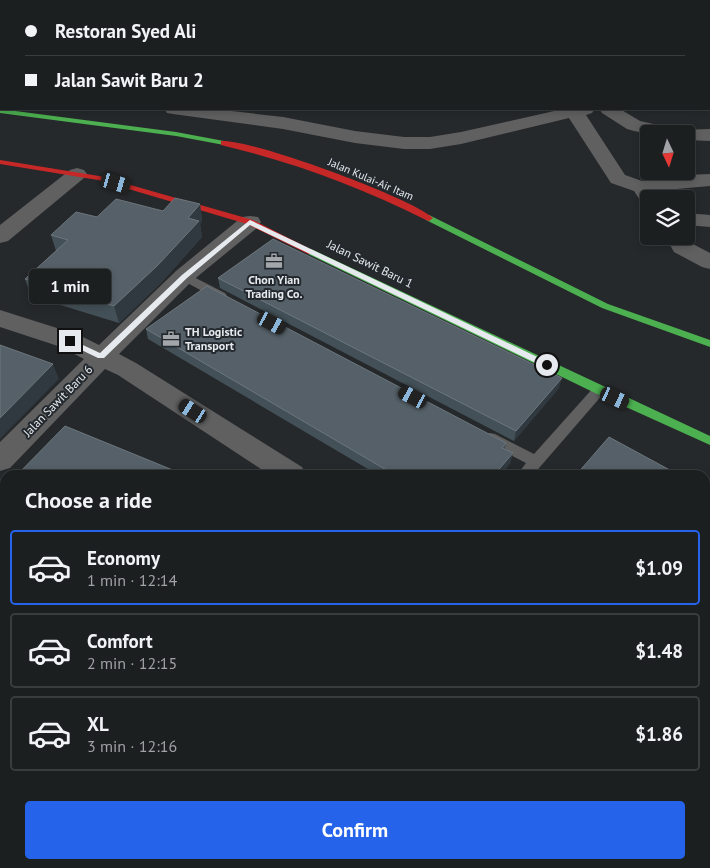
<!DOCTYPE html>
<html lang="en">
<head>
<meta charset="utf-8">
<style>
  :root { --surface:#1c1f20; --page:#292c2d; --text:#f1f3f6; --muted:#a0a2a5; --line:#3a3d3e; --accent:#2563eb }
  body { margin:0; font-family:"PT Sans",sans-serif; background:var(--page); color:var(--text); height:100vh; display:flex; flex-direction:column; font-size:19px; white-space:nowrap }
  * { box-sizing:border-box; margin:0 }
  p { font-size:16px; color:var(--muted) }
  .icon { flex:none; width:28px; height:28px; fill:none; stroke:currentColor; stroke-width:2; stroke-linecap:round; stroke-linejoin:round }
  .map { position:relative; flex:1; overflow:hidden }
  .details { position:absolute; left:0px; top:470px; width:710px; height:399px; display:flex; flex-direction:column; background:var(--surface); border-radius:15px 15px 0 0; box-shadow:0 2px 8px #0003,0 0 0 1px var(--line) }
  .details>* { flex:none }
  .guide { position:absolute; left:0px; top:0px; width:710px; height:110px; box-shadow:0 2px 8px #0003,0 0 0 1px var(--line); display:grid; align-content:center; height:110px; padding:0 25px; background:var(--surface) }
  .needle { width:32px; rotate:176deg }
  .tools { position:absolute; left:640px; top:125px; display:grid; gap:10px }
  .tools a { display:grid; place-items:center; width:55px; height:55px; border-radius:5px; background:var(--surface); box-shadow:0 2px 8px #0003,0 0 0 1px var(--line); font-size:25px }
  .end { position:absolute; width:22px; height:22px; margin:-11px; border:6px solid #e6eaee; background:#111; box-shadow:0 0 0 2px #111 }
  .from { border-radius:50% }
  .bubble { position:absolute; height:35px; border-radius:5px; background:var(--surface); box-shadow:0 2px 8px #0003,0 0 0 1px var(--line); font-size:16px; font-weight:700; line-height:35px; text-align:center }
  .car { position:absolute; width:15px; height:30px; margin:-15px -8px; border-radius:6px; box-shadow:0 0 4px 1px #0007; background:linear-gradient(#222 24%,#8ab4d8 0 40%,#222 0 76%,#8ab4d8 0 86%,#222 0) }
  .guide b { display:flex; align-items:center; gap:18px; height:48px; font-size:19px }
  .guide b+b { border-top:1px solid var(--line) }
  .guide i { width:12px; height:12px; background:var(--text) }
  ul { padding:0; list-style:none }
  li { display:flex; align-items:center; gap:15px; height:75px; margin:0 10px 8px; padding:0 15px; border:2px solid var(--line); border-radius:5px }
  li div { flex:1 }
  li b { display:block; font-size:19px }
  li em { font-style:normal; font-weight:700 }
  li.active { border-color:var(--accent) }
  li>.icon { width:45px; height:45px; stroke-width:1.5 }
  h2 { padding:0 25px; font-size:22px; line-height:60px }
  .button { display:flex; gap:10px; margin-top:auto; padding:10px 25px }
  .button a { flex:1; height:58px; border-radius:5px; background:var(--accent); color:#fff; font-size:20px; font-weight:700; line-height:58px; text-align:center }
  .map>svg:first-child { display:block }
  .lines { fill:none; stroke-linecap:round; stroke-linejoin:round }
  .lane { fill:#616060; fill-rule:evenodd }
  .street { fill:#616060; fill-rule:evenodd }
  .fast { fill:#4caf50; fill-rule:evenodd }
  .jam { fill:#c62828; fill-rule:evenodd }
  .wall { fill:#435057 }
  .shaded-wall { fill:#30393f }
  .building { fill:#556068; stroke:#6c767d }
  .route { fill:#e6eaee }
  .labels { text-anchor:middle; stroke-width:4; stroke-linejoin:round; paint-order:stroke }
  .far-street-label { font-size:11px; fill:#e6eaee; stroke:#23292e }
  .street-label { font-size:12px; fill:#e6eaee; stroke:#23292e }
  .poi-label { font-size:12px; font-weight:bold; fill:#e6eaee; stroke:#23292e }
</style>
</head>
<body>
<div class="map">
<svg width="710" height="868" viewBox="0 0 710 868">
  <rect width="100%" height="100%" fill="#26292b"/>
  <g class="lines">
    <path class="lane" d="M422,0H430L431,1H423Z
      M184,272L225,293L227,296L225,299H217L180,279L178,276L180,273Z
      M599,385L604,387L606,390L604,393L533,475H517L526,463L485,442L483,438L485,434L490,433L495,434L534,454L594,387Z"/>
    <path class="street" d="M709,64H710V75H709Z
      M0,82H1V92H0Z
      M164,109H214L283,117L355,131L404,137H430L461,132L563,109H595L592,113L586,115L625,175L642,181L684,175L710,174V186L654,191L659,199H649V205L642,203L634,191L611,183L569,118L461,144L430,149H404L355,143L283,129L173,114L167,113Z
      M599,109H620L640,121L681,130L710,129V141L686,140V134H649L634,131L627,129L602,113Z
      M77,168L84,170L87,174L84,178L8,241L0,243V225L70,170Z
      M686,213L710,215V227L686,225Z
      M250,216L258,217L261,222L258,227L192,281L119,354L136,363L302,467L306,475H270L118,375L105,369L10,468L0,471V442L84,359L61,347L0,327V310L79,335L99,345L176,271L242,217Z
      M686,235L691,243L710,253V269L702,267L674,252L665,236Z
      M705,705L710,707V743L705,741Z
      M0,740L5,742V779L0,777Z
      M163,864H208L210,868H165Z
      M430,864H470L468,868H428Z"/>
    <path class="fast" d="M0,109L176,132L224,141L228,143L224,145L176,136L0,113Z
      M429,215L608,304L710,340V347L602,308L426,220V216Z
      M311,249L710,436V445L595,393L308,254V250Z"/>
    <path class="jam" d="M221,141C249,138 412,198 433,218L429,221L426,220C358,186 295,163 221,145Z
      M0,160L99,176L253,220L316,252L314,254H308L247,224L98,180L0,164Z"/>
  </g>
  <path class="wall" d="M200,204L202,221L200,224L202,237L161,283L119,323L31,296L25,279L56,251L51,235L97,217L163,211Z
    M218,278L559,388L514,441L220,288Z
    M146,329L506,443L505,449L513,453L510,463L501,475H378L148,339Z
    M5,488V637L0,634V513H1V504L0,502V493Z
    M705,489L710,492V633L705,630Z"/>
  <path class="shaded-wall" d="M200,204L202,221L200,224L202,237L161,283L119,323L114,306L188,218Z
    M53,364L59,379L0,439V418Z
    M562,378L559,388L514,441L516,431Z
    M513,453L510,463L501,475H494Z"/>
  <path class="building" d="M175,198L200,204L188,218L199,221L157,266L114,306L25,279L68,240L51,235L76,212L97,217L116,199L163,211Z
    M273,239L562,378L516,431L218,278Z
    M207,286L506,443L502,448L513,453L494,475H395L146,329Z
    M0,345L53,364L0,418Z
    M65,426L185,475H17Z
    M609,437L679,475H576Z
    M5,488V631L0,628V513H1L2,499L0,498V493Z
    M705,489L710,492V621L705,617Z"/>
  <path class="route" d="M250,220L550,363L551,365L544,367L250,225L187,278L104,358H98L67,343V340H72L100,353L182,275Z"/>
  <defs>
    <g id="office-bare" transform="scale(1.35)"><path d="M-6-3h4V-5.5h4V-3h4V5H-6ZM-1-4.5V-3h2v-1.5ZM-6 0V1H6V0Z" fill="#a3a6aa" stroke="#23292e" stroke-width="2.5" paint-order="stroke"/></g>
  </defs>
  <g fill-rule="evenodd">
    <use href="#office-bare" x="274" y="261"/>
    <use href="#office-bare" x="171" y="339"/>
  </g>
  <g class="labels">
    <g class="far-street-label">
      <text transform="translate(371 179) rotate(23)" y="4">Jalan Kulai-Air Itam</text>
    </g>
    <g class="street-label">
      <text transform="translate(370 264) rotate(26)" y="4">Jalan Sawit Baru 1</text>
      <text transform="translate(58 401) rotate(-46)" y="4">Jalan Sawit Baru 6</text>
    </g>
    <g class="poi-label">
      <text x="274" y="284">Chon Yian<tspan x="274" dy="14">Trading Co.</tspan></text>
      <text x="185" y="336" text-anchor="start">TH Logistic<tspan x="185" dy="14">Transport</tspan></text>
    </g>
  </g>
</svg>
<div class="tools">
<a><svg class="needle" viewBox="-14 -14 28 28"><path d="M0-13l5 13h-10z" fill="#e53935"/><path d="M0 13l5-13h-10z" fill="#a0a2a5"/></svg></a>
<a><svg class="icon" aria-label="layers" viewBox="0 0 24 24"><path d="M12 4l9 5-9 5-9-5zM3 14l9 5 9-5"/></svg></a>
</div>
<i class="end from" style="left:547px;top:365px"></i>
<i class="end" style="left:70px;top:341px"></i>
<div class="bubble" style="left:29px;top:269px;width:82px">1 min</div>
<i class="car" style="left:116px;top:183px;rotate:106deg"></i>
<i class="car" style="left:272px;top:323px;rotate:118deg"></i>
<i class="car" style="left:413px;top:397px;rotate:298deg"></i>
<i class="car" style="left:615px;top:398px;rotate:115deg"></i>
<i class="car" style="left:193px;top:411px;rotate:303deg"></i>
<div class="guide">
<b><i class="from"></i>Restoran Syed Ali</b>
<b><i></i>Jalan Sawit Baru 2</b>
</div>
<section class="details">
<h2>Choose a ride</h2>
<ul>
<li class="active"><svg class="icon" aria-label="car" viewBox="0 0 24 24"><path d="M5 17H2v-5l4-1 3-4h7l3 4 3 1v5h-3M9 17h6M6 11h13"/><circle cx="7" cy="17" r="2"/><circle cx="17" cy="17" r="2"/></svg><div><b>Economy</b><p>1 min · 12:14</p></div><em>$1.09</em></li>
<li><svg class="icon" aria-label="car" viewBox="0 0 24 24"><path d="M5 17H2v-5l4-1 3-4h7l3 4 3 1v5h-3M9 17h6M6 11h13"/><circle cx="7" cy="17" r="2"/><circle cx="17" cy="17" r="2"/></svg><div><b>Comfort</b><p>2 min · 12:15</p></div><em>$1.48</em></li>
<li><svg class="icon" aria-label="car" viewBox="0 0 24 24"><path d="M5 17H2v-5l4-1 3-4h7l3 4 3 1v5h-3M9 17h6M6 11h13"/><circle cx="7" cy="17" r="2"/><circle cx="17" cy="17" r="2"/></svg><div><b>XL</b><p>3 min · 12:16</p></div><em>$1.86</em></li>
</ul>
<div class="button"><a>Confirm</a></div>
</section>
</div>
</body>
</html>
